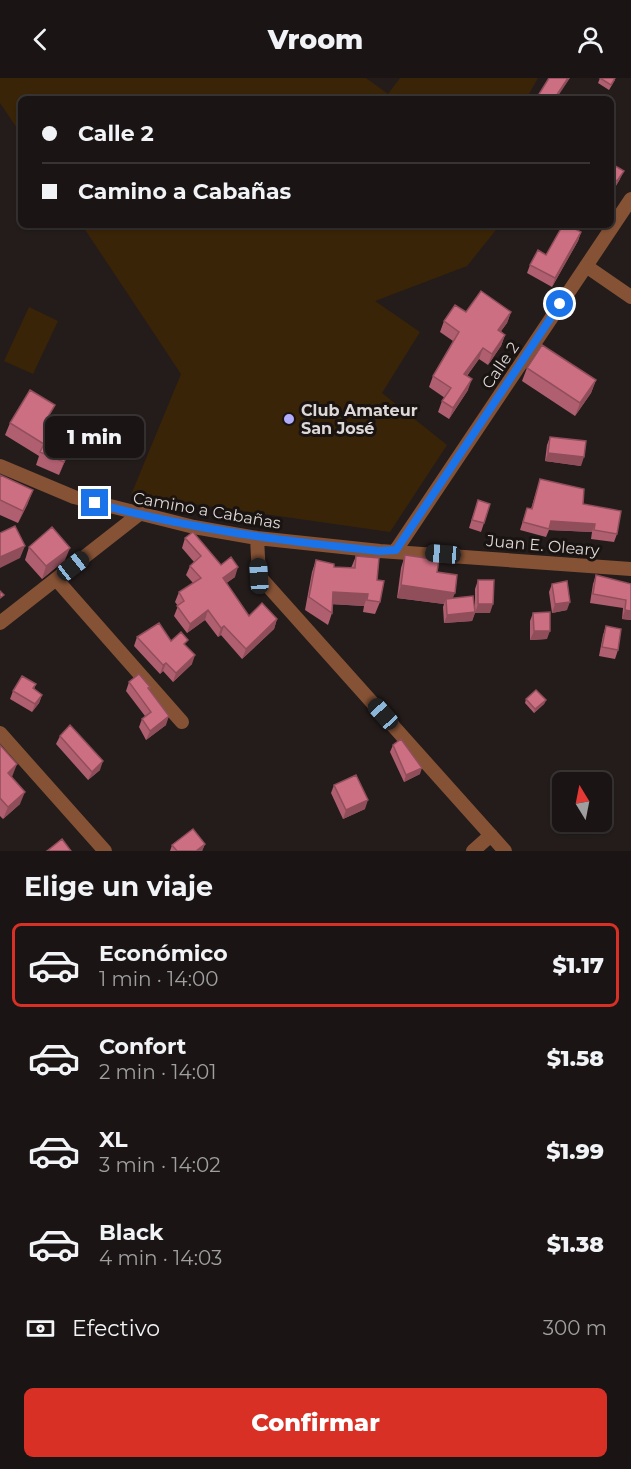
<!DOCTYPE html>
<html lang="es">
<head>
<meta charset="utf-8">
<style>
  :root { --surface:#1a1514; --page:#272222; --text:#f1f3f6; --muted:#9f9fa0; --line:#383434; --accent:#d93025 }
  body { margin:0; font-family:Montserrat,sans-serif; background:var(--page); color:var(--text); height:100vh; display:flex; flex-direction:column; font-size:22px; white-space:nowrap }
  * { box-sizing:border-box; margin:0 }
  p { font-size:20px; color:var(--muted) }
  .icon { flex:none; width:33px; height:33px; fill:none; stroke:currentColor; stroke-width:2; stroke-linecap:round; stroke-linejoin:round }
  .map { position:relative; height:773px; overflow:hidden }
  .drawer { display:flex; flex-direction:column; background:var(--surface); flex:1 }
  .drawer>* { flex:none }
  .hud { position:absolute; left:18px; top:18px; width:596px; height:132px; border-radius:9px; box-shadow:0 2px 4px #0004,0 0 0 2px var(--line); display:grid; align-content:center; height:132px; padding:0 24px; background:var(--surface) }
  .needle { width:39px; rotate:350deg }
  .controls { position:absolute; left:552px; top:694px; display:grid; gap:12px }
  .controls a { display:grid; place-items:center; width:60px; height:60px; border-radius:9px; background:var(--surface); box-shadow:0 2px 4px #0004,0 0 0 2px var(--line); font-size:30px }
  .end { position:absolute; width:27px; height:27px; margin:-14px; border:8px solid #1a73e8; background:#fff; box-shadow:0 0 0 3px #fff }
  .from { border-radius:50% }
  .bubble { position:absolute; height:42px; border-radius:9px; background:var(--surface); box-shadow:0 2px 4px #0004,0 0 0 2px var(--line); font-size:20px; font-weight:800; line-height:42px; text-align:center }
  .car { position:absolute; width:18px; height:36px; margin:-18px -9px; border-radius:8px; box-shadow:0 0 4px 2px #0007; background:linear-gradient(#222 24%,#8ab4d8 0 40%,#222 0 76%,#8ab4d8 0 86%,#222 0) }
  .hud b { display:flex; align-items:center; gap:21px; height:57px; font-size:22px }
  .hud b+b { border-top:2px solid var(--line) }
  .hud i { width:15px; height:15px; background:var(--text) }
  ul { padding:0; list-style:none }
  li { display:flex; align-items:center; gap:18px; height:84px; margin:0 12px 9px; padding:0 12px; border:3px solid transparent; border-radius:9px }
  li div { flex:1 }
  li b { display:block; font-size:22px }
  li em { font-style:normal; font-weight:800 }
  li.on { border-color:var(--accent) }
  li>.icon { width:54px; height:54px; stroke-width:1.5 }
  h2 { padding:0 24px; font-size:27px; line-height:72px }
  .pay { display:flex; align-items:center; gap:15px; height:66px; padding:0 24px; font-size:22px }
  .pay p { margin-inline-start:auto }
  .action { display:flex; gap:12px; margin-top:auto; padding:12px 24px }
  .action a { flex:1; height:69px; border-radius:9px; background:var(--accent); color:#fff; font-size:24px; font-weight:800; line-height:69px; text-align:center }
  header { display:flex; justify-content:space-between; align-items:center; height:78px; padding:0 24px; background:var(--surface); font-size:27px; font-weight:800 }
  .map>svg:first-child { display:block }
  .green { fill:#3a2407 }
  .lines { fill:none; stroke-linecap:round; stroke-linejoin:round }
  .minor { stroke:#865235; stroke-width:14 }
  .wall { fill:#b05f70 }
  .shaded-wall { fill:#904e5b }
  .building { fill:#cd6f82; stroke:#904e5b; stroke-width:1.5 }
  .route { stroke:#1a73e8; stroke-width:8 }
  .poi-dot { fill:#b1adfa; stroke:#191312; stroke-width:2 }
  .labels { text-anchor:middle; stroke-width:6; stroke-linejoin:round; paint-order:stroke }
  .street-label { font-size:16px; fill:#ddd8d7; stroke:#191312 }
  .poi-label { font-size:16px; font-weight:bold; fill:#ddd8d7; stroke:#191312; text-anchor:start }
</style>
</head>
<body>
<header><svg class="icon" aria-label="back" viewBox="0 0 24 24"><path d="M15 5l-7 7 7 7"/></svg>Vroom<svg class="icon" aria-label="person" viewBox="0 0 24 24"><circle cx="12" cy="8" r="4"/><path d="M4 21q1-7 8-7t8 7"/></svg></header>
<div class="map">
<svg width="631" height="773" viewBox="0 0 631 773">
  <rect width="100%" height="100%" fill="#231c1b"/>
  <path class="green" d="M0,0H366L388,16L400,0H538L526,21H21V56L0,25Z
    M82,147H500L467,188L375,223L420,254L382,315L447,367L390,454L131,417L181,296Z
    M29,229L58,243L33,296L4,283Z"/>
  <g class="lines">
    <path class="minor" d="M586,188L631,219
      M0,388L74,419L194,449L257,460L380,473L631,491
      M257,460L259,498L505,773
      M396,472L631,121
      M56,501L182,644
      M0,545L138,437
      M0,655L105,773
      M473,773L491,757"/>
  </g>
  <path class="wall" d="M600,0L615,2L609,12L598,5Z
    M610,85L620,101L614,111L610,109Z
    M581,154L578,163L552,209L527,195L530,187Z
    M466,234H511L507,245L501,253L505,257L501,268L488,287L479,281L467,298L468,312L449,341L438,334L442,323L445,320L429,309L433,298L453,263L440,254L444,243Z
    M527,290L596,302L591,315L575,338L522,303Z
    M51,338L79,349L59,397L36,387L39,378L5,357L10,345Z
    M550,359L581,388L545,383L547,367Z
    M0,397L28,425L18,445L0,437Z
    M540,401L583,426L617,456L614,464L591,461L592,454L549,452L546,459L520,452L527,430L531,431Z
    M478,422L484,445L481,454L469,450Z
    M185,460L221,487L235,499L226,505L249,538L277,541L274,551L242,581L221,557L218,559L205,542L187,555L174,538L178,528L175,524L179,514L193,505L186,497L190,488L194,484L182,470Z
    M29,469L65,482L42,501L25,482Z
    M405,477L437,494L453,520L475,534V511L478,502L490,535H475L472,543L444,545L443,529L444,526L397,520L401,490Z
    M356,478L377,502L380,524L375,536L363,534L364,528L332,526V535L328,547L305,532L312,494L316,482L334,489L351,490Z
    M596,497L631,506V542L622,541L623,530L590,525L593,506Z
    M552,506L567,532L552,535L549,514Z
    M533,535L547,561L530,562V543Z
    M606,548L618,572L615,581L599,578L603,557Z
    M137,559L171,563L186,568L192,586L173,604L163,593L160,596L134,568Z
    M129,604L150,609L149,612L166,647L146,662L139,649L142,641L145,638L126,613Z
    M36,606L34,611L42,617L39,625L32,634L10,621L13,613Z
    M526,621L546,622L544,626L534,635L525,625Z
    M60,658L100,692L88,702L56,666Z
    M0,667L12,699L20,726L3,741L0,738Z
    M393,667L420,696L404,704L390,674Z
    M334,707L365,731L343,741L331,715Z
    M205,766L202,773H170L172,767Z"/>
  <path class="shaded-wall" d="M568,0H570L556,21H554Z
    M624,93L620,101L614,111L617,103Z
    M581,154L578,163L552,209L555,200Z
    M511,234L507,245L494,263L498,252Z
    M505,257L501,268L488,287L492,276Z
    M483,270L479,281L460,307L464,296Z
    M472,301L468,312L449,341L453,330Z
    M596,302L591,315L575,338L580,325Z
    M79,349L74,362L59,397L64,384Z
    M548,375L584,379L581,388L545,383Z
    M33,412L28,425L18,445L23,433Z
    M551,443L595,446L592,454L549,452Z
    M25,468L20,480L0,490V479Z
    M70,470L65,482L42,501L46,488Z
    M238,489L235,499L220,510L223,500Z
    M401,507L455,515L450,527L446,521L444,526L397,520Z
    M333,514L368,516L364,528L328,526Z
    M570,524L567,532L552,535L555,526Z
    M478,526H493L490,535H475Z
    M208,532L205,542L187,555L190,546Z
    M625,532L631,533V542L622,541Z
    M475,534L472,543L444,545L447,537Z
    M277,541L274,551L242,581L246,571Z
    M224,548L221,557L218,559L221,550Z
    M534,553H550L547,561L530,562Z
    M195,577L192,586L173,604L176,595Z
    M166,585L163,593L160,596L163,587Z
    M42,617L39,625L32,634L35,626Z
    M546,622L544,626L534,635L535,631Z
    M169,638L166,647L146,662L150,653Z
    M103,683L100,692L88,702L92,694Z
    M17,686L12,699L3,707L8,695Z
    M422,690L420,696L404,704L406,697Z
    M25,714L20,726L3,741L8,729Z
    M368,722L365,731L343,741L346,732Z
    M205,766L202,773H196Z"/>
  <path class="building" d="M549,0H568L554,21H536Z
    M600,0H615L611,7Z
    M610,85L624,93L617,103L610,99Z
    M563,147H567L581,154L555,200L530,187L538,172L546,177Z
    M481,213L511,234L498,252L505,257L492,276L483,270L464,296L472,301L453,330L442,323L451,310L433,298L459,254L444,243L455,227L466,234Z
    M542,267L596,302L580,325L527,290Z
    M30,312L55,327L49,337L79,349L64,384L40,374L44,366L10,345Z
    M550,359L586,363L584,379L548,375Z
    M0,397L33,412L23,433L0,422Z
    M540,401L584,411L583,426L621,433L617,456L594,452L595,446L551,443L549,451L523,444L527,430L532,431Z
    M478,422L490,426L484,445L472,442Z
    M15,448L25,468L0,479V455Z
    M52,449L70,470L46,488L29,469Z
    M193,454L221,487L231,479L238,489L223,500L249,538L262,525L277,541L246,571L224,548L221,550L208,532L190,546L177,528L184,523L179,514L201,500L190,488L201,478L185,460Z
    M405,477L439,482L437,494L457,497L455,515L401,507Z
    M356,478L379,480L377,502L384,503L380,524L367,522L368,516L333,514L332,535L309,519L316,482L334,486V489L355,490Z
    M596,497L631,506V533L625,532L626,522L593,516Z
    M478,502H494L493,526H478Z
    M567,503L570,524L555,526L552,506Z
    M0,513L4,517L0,520Z
    M473,518L475,534L447,537L446,521Z
    M550,534V553H534L533,535Z
    M159,545L171,563L181,554L188,562L184,566L195,577L176,595L166,585L163,587L137,559Z
    M606,548L621,551L618,572L602,569Z
    M139,596L150,609L148,610L169,638L150,653L142,641L151,634L129,604Z
    M22,598L36,606L33,610L42,617L35,626L13,613Z
    M536,612L546,622L535,631L526,621Z
    M70,647L103,683L92,694L60,658Z
    M401,661L422,690L406,697L393,667Z
    M0,667L17,686L8,695L25,714L8,729L0,720Z
    M356,697L368,722L346,732L334,707Z
    M193,751L205,766L196,773H177L172,767Z
    M62,761L71,773H47Z"/>
  <g class="lines">
    <path class="route" d="M95,425C189,451 283,463 380,473L396,472L560,226"/>
  </g>
  <circle class="poi-dot" cx="289" cy="341" r="6"/>
  <g class="labels">
    <g class="street-label">
      <text transform="translate(500 287) rotate(-56)" y="6">Calle 2</text>
      <text transform="translate(207 432) rotate(10)" y="6">Camino a Cabañas</text>
      <text transform="translate(543 467) rotate(5)" y="6">Juan E. Oleary</text>
    </g>
    <g class="poi-label">
      <text x="301" y="338">Club Amateur<tspan x="301" dy="18">San José</tspan></text>
    </g>
  </g>
</svg>
<div class="controls">
<a><svg class="needle" viewBox="-14 -14 28 28"><path d="M0-13l5 13h-10z" fill="#e53935"/><path d="M0 13l5-13h-10z" fill="#9f9fa0"/></svg></a>
</div>
<i class="end from" style="left:560px;top:226px"></i>
<i class="end" style="left:95px;top:425px"></i>
<div class="bubble" style="left:45px;top:338px;width:99px">1 min</div>
<i class="car" style="left:443px;top:476px;rotate:275deg"></i>
<i class="car" style="left:73px;top:488px;rotate:52deg"></i>
<i class="car" style="left:259px;top:498px;rotate:356deg"></i>
<i class="car" style="left:383px;top:636px;rotate:318deg"></i>
<div class="hud">
<b><i class="from"></i>Calle 2</b>
<b><i></i>Camino a Cabañas</b>
</div>
</div>
<section class="drawer">
<h2>Elige un viaje</h2>
<ul>
<li class="on"><svg class="icon" aria-label="car" viewBox="0 0 24 24"><path d="M5 17H2v-5l4-1 3-4h7l3 4 3 1v5h-3M9 17h6M6 11h13"/><circle cx="7" cy="17" r="2"/><circle cx="17" cy="17" r="2"/></svg><div><b>Económico</b><p>1 min · 14:00</p></div><em>$1.17</em></li>
<li><svg class="icon" aria-label="car" viewBox="0 0 24 24"><path d="M5 17H2v-5l4-1 3-4h7l3 4 3 1v5h-3M9 17h6M6 11h13"/><circle cx="7" cy="17" r="2"/><circle cx="17" cy="17" r="2"/></svg><div><b>Confort</b><p>2 min · 14:01</p></div><em>$1.58</em></li>
<li><svg class="icon" aria-label="car" viewBox="0 0 24 24"><path d="M5 17H2v-5l4-1 3-4h7l3 4 3 1v5h-3M9 17h6M6 11h13"/><circle cx="7" cy="17" r="2"/><circle cx="17" cy="17" r="2"/></svg><div><b>XL</b><p>3 min · 14:02</p></div><em>$1.99</em></li>
<li><svg class="icon" aria-label="car" viewBox="0 0 24 24"><path d="M5 17H2v-5l4-1 3-4h7l3 4 3 1v5h-3M9 17h6M6 11h13"/><circle cx="7" cy="17" r="2"/><circle cx="17" cy="17" r="2"/></svg><div><b>Black</b><p>4 min · 14:03</p></div><em>$1.38</em></li>
</ul>
<div class="pay"><svg class="icon" aria-label="cash" viewBox="0 0 24 24"><path d="M3 7h18v10H3z"/><circle cx="12" cy="12" r="2"/></svg>Efectivo<p>300 m</p></div>
<div class="action"><a>Confirmar</a></div>
</section>
</body>
</html>
